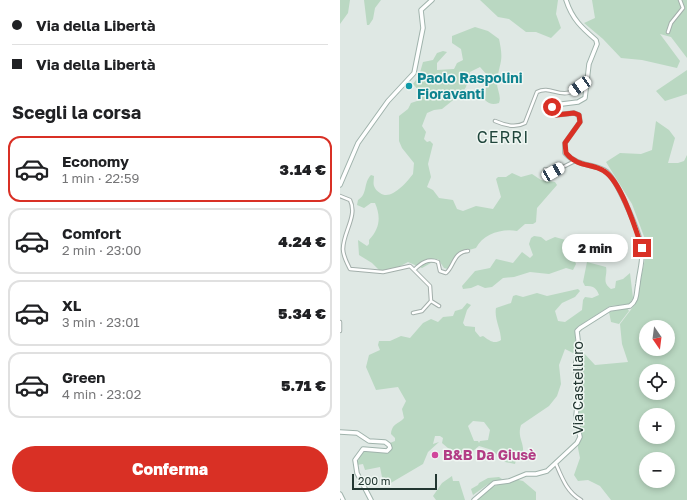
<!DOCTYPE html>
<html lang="it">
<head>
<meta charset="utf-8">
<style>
  :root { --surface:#fff; --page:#f2f2f2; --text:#202124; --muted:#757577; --line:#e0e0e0; --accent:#d93025 }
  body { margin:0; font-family:"Golos Text",sans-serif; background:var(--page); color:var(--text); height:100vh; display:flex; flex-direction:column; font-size:15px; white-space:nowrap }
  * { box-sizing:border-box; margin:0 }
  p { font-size:13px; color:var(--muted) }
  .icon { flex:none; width:22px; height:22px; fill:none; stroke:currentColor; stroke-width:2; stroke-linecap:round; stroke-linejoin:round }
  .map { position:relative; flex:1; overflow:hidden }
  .drawer { display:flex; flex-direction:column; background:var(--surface); width:340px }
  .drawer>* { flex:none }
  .banner { display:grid; align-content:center; height:88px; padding:0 12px; background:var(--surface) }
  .needle { width:26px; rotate:166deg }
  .buttons { position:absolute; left:299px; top:320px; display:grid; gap:8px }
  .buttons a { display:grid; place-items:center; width:36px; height:36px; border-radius:50%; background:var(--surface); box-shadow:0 2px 6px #0003; font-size:20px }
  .scale { position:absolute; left:12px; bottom:10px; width:85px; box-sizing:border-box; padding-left:4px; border:2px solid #223631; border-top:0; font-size:11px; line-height:14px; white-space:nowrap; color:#223631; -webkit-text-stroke:3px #eff6f2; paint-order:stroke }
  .end { position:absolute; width:18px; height:18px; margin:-9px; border:5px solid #d93025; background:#fff; box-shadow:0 0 0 2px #fff }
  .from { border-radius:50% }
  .bubble { position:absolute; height:28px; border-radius:14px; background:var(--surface); box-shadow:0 2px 6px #0003; font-size:13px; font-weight:800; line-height:28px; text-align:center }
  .car { position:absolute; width:12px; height:24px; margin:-12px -6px; border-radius:5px; box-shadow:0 0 3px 1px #0007; background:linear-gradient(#fff 24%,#345 0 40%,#fff 0 76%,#345 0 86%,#fff 0) }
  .banner b { display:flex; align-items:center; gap:14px; height:38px; font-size:15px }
  .banner b+b { border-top:1px solid var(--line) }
  .banner i { width:10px; height:10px; background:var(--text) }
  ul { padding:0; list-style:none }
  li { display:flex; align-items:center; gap:12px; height:66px; margin:0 8px 6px; padding:0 4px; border:2px solid var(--line); border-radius:12px }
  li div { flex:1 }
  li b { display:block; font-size:15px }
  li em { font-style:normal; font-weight:800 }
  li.current { border-color:var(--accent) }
  li>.icon { width:36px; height:36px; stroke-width:1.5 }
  h2 { padding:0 12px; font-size:18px; line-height:48px }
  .action { display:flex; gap:8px; margin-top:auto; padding:8px 12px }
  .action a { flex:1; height:46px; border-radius:24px; background:var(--accent); color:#fff; font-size:16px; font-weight:800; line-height:46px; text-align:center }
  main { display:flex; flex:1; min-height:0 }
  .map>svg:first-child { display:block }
  .green { fill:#bad8c2; fill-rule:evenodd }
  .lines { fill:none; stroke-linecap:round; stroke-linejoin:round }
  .street-casing { stroke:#a3afab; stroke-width:4.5 }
  .secondary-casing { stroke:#a0b3ac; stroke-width:5.5 }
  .street { stroke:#fff; stroke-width:2.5 }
  .secondary { stroke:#fff; stroke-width:3.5 }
  .route { stroke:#d93025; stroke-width:5 }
  .culture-dot { fill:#0f9aa8; stroke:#eff6f2; stroke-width:1.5 }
  .hotel-dot { fill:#d1479c; stroke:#eff6f2; stroke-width:1.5 }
  .labels { text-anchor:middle; stroke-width:3; stroke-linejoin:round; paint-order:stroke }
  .culture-label { font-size:14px; font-weight:bold; fill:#0d838f; stroke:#eff6f2; text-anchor:start }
  .street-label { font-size:14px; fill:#223631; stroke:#eff6f2 }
  .hotel-label { font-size:14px; font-weight:bold; fill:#b23c85; stroke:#eff6f2; text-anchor:start }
  .quarter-label { font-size:16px; letter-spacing:1px; fill:#20463c; stroke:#eff6f2 }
</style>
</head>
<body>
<main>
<section class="drawer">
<div class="banner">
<b><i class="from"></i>Via della Libertà</b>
<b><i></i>Via della Libertà</b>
</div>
<h2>Scegli la corsa</h2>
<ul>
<li class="current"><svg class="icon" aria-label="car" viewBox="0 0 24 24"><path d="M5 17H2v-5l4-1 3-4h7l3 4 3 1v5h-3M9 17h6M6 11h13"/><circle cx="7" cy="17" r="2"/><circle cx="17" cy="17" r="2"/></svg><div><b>Economy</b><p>1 min · 22:59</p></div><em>3.14 €</em></li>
<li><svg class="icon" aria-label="car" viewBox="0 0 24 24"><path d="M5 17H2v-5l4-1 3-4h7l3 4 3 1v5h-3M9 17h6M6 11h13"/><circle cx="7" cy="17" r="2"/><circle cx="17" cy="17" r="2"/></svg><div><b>Comfort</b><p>2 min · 23:00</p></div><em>4.24 €</em></li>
<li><svg class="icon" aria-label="car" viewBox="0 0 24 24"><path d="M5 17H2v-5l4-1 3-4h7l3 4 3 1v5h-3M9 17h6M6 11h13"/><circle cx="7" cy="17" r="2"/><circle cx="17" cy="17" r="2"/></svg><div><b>XL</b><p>3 min · 23:01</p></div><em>5.34 €</em></li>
<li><svg class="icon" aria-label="car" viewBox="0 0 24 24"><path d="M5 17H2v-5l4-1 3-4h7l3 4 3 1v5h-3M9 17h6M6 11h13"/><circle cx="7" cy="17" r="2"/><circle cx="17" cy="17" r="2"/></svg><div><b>Green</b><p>4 min · 23:02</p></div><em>5.71 €</em></li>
</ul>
<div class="action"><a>Conferma</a></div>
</section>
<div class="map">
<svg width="347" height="500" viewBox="0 0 347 500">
  <rect width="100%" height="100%" fill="#dfe8e4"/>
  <path class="green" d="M0,0H10L8,13L0,24Z
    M24,0H41L35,8L33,19L29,25H27Z
    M140,0H218L216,14L221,28L211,38L196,32H186L169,19L158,17Z
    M252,0H347V58L331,37L320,34L340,61L337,68L302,60L281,58L263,39L244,23L255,18Z
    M135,27L148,31L159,39C164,62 160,60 157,81C156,88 162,96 159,103C153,105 149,104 145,100L147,75L140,67L130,72L126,87L122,93L102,109L94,110L87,113L82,126L86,132L84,139L87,142L90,141L93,144L88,164L91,177L87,187L93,190L99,198L113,200L117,209L123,211L136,206L153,209L161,197L156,179L158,177H166L172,173L181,177L192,174L201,180L215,182L217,185L197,208L196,222L193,224H185L177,231C162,228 143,234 136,248L122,252L108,269L104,268L98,259L82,268L68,262L55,269L40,271L32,263L19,255L18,240L27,246L29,244V240C40,228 41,217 35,203H31L24,208L17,205L18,200C28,194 23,183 31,175L34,176C34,179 33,183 34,186C35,189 37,191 40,193C51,201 66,183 73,174L74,163L62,148L59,141V116L68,109L71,103L80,100L81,93L73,84L79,76L83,62L93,60L97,53L103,51L107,52L97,63V70L114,69L117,63L123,60L121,49L112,43V36Z
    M347,70V94L325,101L316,91Z
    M316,121L329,130L335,138L328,163H338L344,161L347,155V500H271L260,486L248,480L238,481L234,475L240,458L238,448L237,366L241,350L255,365L288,362L282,344L280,324L296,303L305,259L309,250L292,204L266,162L280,153L301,154L312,150ZM306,327H328V349H306ZM306,371H328V393H306ZM306,415H328V437H306ZM306,459H328V481H306Z
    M194,236L201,237L206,241L215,237L229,241H236L238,243L233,257L236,264L233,270L226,268L209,274L190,272L174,277L163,278L152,287L145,288L138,285L131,288L123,289L122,286L135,271L150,268L156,259L173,263L182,252L190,258L193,255L189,244L191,238Z
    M247,262L266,267C268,276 261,282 271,289L275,288L276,281L283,279L290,273L293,298L289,304L270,306L237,327L235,335L237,351L235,354L225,349L219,365L221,384L217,396L209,406L181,425C177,437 184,442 183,452L177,456L175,464L165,462L152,450L139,446L122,460L102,443L103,438L100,436H95L93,444L99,442L88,452L83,464L49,484L42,477L40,467L25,470L23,464L17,465L19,458L24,451H48L50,443L55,441V438L51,434C52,423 59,424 64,418L62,409L66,401L58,387L36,390L26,367L29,355L40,350L38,345L39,341H50L61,336L70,338L83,323L91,319L98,322L103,317L113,316L115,311L122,309L127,303L131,305L127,310L123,323L125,326L135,327V331L140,337L143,336C149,340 154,345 161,340C161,329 154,319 156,308L171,303L173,296L176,295L183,297L197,293L207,296L238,289L240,291L235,297L222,303L215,311L218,321L225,322L242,310L243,300L245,297L252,298L259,295C256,287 253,286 245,286L243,282ZM133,421L144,422L150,430L148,440L140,441L139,443L138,441H134L128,426Z
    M287,308L289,311L279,324L271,322L269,312Z
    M112,476L113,481H119L125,500H96L93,496L102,483Z
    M159,477L162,479L147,485L133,495L131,489L138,485L139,483L148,478Z
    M174,479L183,481L196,492V500H132L152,487Z"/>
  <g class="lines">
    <g class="street-casing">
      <path id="street" d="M328,32L331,23L343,8L340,0
        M155,121C164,125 176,128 185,123L197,92C214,83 224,108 247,78
        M205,169L213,172L235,161
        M209,172L206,173V176L213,172
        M0,196L10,200C18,216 3,232 3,249C3,256 7,263 10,269L43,272L70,266L90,286L91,301L99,306
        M74,270C81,263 88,258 98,262L100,271L106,273C114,267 113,252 128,251
        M73,313L82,311L91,301
        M0,322V331
        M216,464C222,478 227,492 241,500"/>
    </g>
    <g class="secondary-casing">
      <path id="secondary" d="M0,185L18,143L48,101L74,73L83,28L81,10L92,0
        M0,432L17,433L29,441L45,442L49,445L50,448L47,451L23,449L15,460L17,473L31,500
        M0,494L3,500
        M134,500L154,483L169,481L186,474H196L207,471L237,443L240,437L236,416L239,386L235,366L239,348L237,331L240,328L270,309L290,306C298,300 296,293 298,284C299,273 303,261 302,250C301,235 278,182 267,172C256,163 239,168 225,153V143L240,122L239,115L234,113L216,115L211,112L214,105L238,102L245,98L249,64L257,44L256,40C242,28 232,19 226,0"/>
    </g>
    <use href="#street" class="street"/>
    <use href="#secondary" class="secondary"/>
  </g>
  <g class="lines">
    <path class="route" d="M212,107V112L216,115L234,113L239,115L240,122L225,143L226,153C238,168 252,163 264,171C281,181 296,230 302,248"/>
  </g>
  <circle class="culture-dot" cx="69" cy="86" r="4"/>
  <circle class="hotel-dot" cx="95" cy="455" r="4"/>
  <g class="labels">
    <g class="culture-label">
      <text x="77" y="83">Paolo Raspolini<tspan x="77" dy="16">Fioravanti</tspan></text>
    </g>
    <g class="street-label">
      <text transform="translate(238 388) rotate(-90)" y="5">Via Castellaro</text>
    </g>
    <g class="hotel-label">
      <text x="103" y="460">B&amp;B Da Giusè</text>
    </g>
    <g class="quarter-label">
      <text x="163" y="143">CERRI</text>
    </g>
  </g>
</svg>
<div class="buttons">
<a><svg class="needle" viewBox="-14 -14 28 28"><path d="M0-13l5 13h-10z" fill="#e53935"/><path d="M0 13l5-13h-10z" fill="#757577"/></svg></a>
<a><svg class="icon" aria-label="locate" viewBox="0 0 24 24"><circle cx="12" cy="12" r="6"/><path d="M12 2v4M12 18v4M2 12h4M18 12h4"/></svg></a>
<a>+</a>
<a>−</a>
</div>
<div class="scale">200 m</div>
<i class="end from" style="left:212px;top:107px"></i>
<i class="end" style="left:302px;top:248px"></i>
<div class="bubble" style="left:222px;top:234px;width:66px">2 min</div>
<i class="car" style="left:240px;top:86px;rotate:236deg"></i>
<i class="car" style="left:213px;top:172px;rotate:60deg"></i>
</div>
</main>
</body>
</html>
